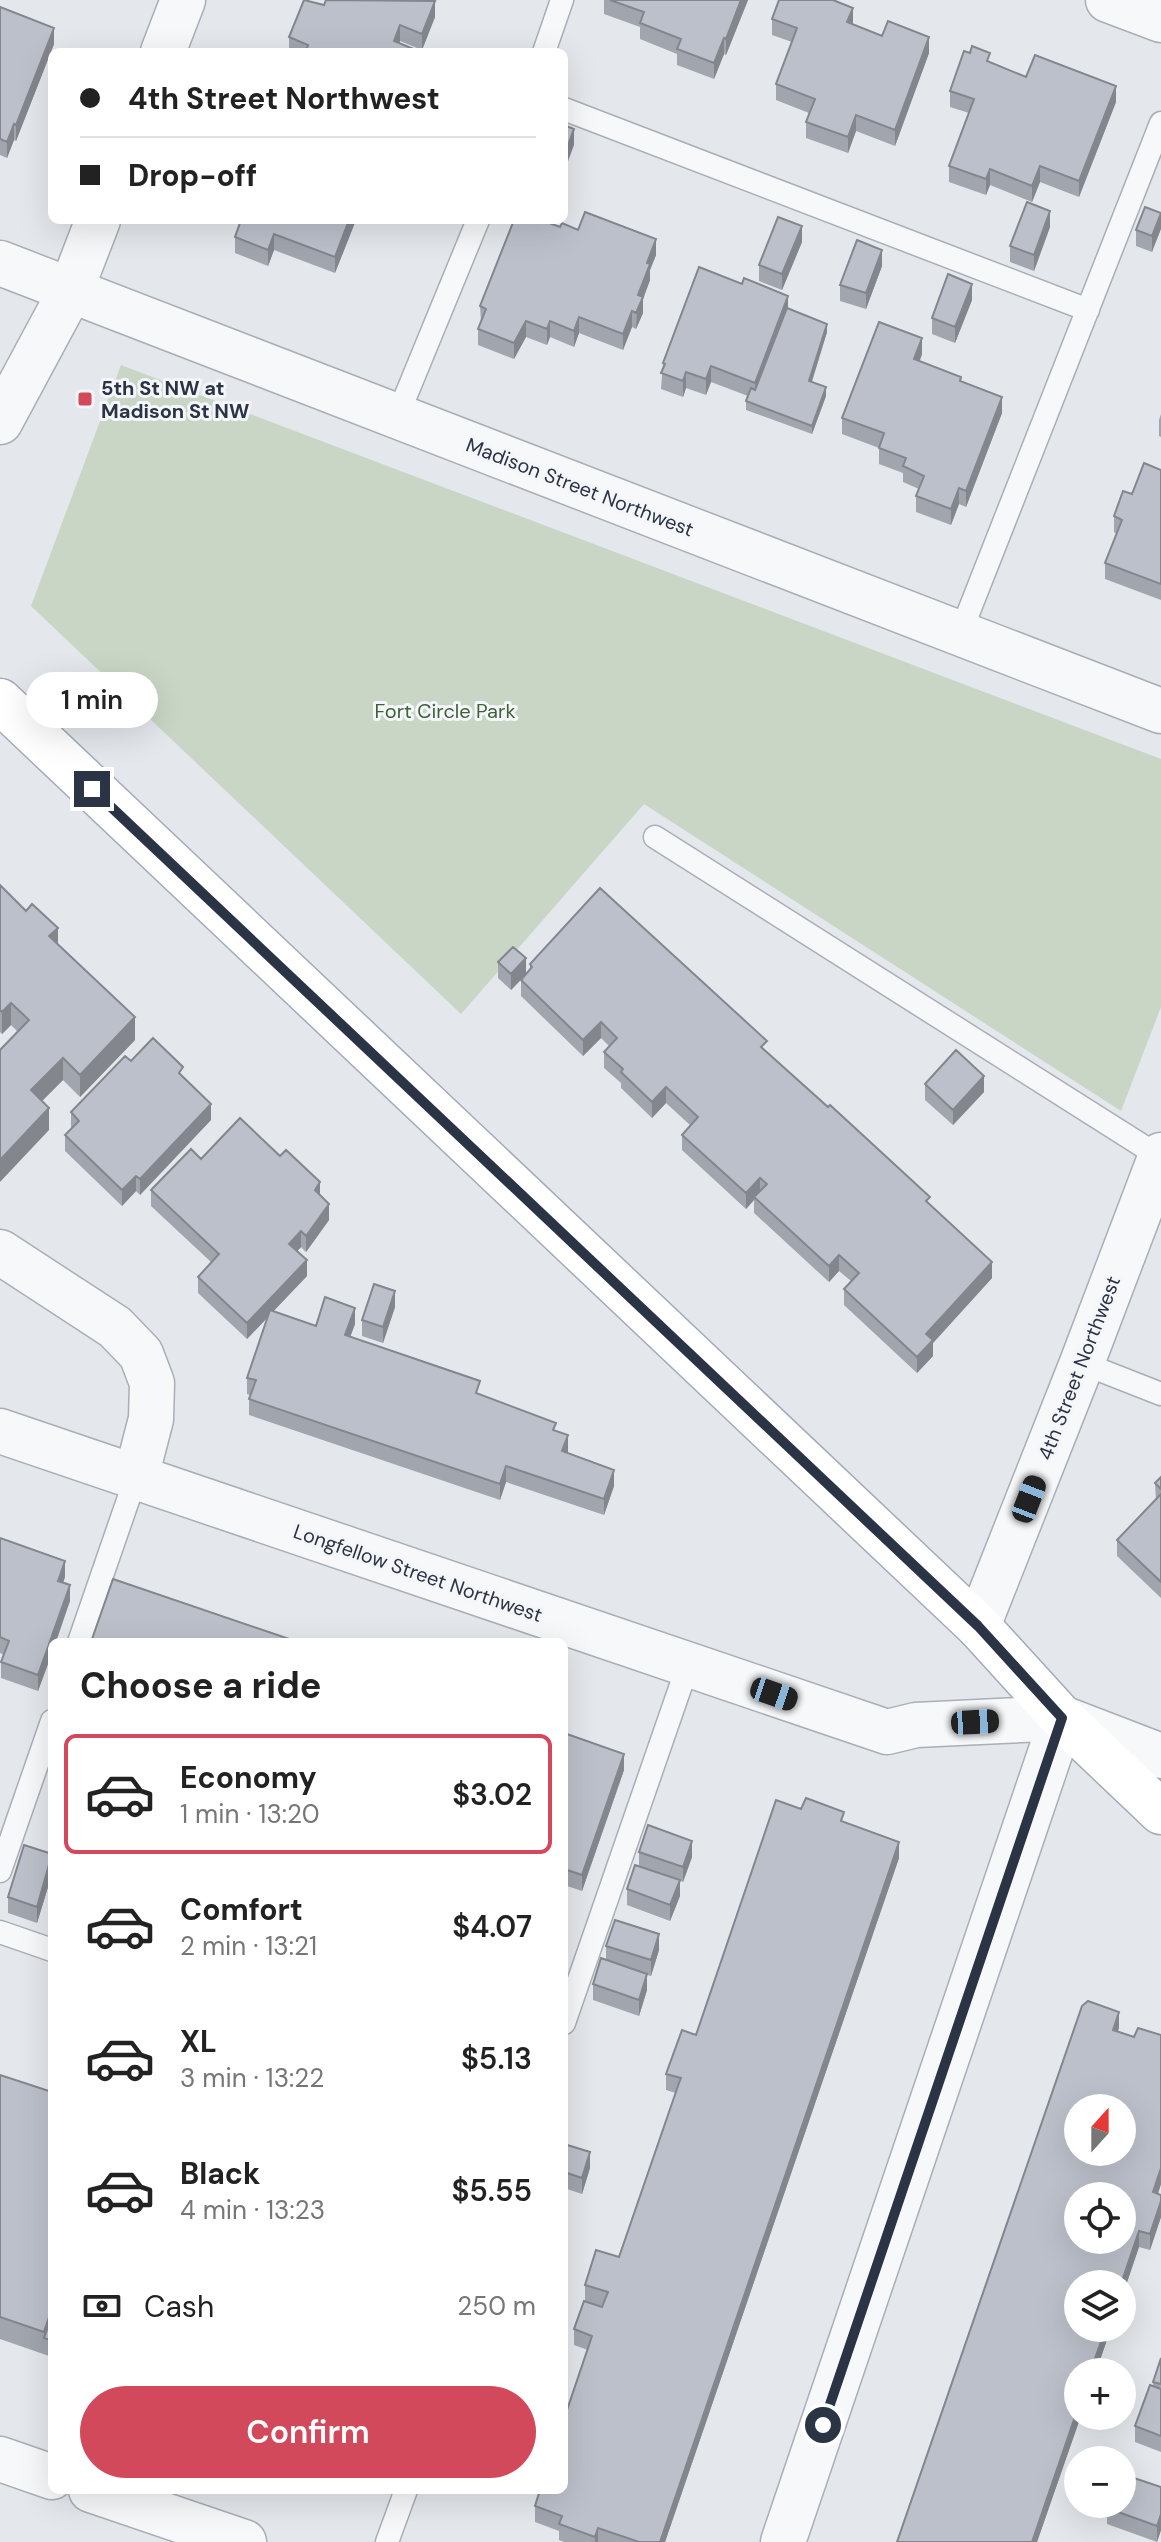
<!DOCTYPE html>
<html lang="en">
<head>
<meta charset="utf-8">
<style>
  :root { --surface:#fff; --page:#f6f6f6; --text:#222; --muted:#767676; --line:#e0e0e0; --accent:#d1495b }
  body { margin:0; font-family:"DM Sans",sans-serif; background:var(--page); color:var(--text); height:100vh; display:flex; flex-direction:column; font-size:30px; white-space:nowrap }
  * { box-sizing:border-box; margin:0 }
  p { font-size:26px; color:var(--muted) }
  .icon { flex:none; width:44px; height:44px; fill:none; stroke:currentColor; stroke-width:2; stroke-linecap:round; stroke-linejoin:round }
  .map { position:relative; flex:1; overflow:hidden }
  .side { position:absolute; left:48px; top:1638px; width:520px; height:856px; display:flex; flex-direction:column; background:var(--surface); border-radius:12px; box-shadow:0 8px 32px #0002 }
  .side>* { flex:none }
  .hud { position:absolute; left:48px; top:48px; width:520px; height:176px; border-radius:12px; box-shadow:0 8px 32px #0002; display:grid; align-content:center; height:176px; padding:0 32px; background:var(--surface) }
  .needle { width:52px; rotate:21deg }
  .tools { position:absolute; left:1064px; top:2094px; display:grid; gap:16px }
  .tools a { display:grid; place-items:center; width:72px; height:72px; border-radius:50%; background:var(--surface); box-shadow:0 8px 32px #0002; font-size:40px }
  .end { position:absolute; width:36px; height:36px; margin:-18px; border:10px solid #2b3445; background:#fff; box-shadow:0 0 0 4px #fff }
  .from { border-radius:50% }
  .bubble { position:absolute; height:56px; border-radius:28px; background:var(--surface); box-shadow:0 8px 32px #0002; font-size:26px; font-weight:600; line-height:56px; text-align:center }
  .car { position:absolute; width:24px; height:48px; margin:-24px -12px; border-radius:10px; box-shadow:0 0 6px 2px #0007; background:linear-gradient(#222 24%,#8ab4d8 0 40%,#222 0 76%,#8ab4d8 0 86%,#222 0) }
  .hud b { display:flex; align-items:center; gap:28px; height:76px; font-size:30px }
  .hud b+b { border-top:2px solid var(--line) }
  .hud i { width:20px; height:20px; background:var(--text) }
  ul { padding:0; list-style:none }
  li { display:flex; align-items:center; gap:24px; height:120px; margin:0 16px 12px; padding:0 16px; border:4px solid transparent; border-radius:12px }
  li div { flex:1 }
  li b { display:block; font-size:30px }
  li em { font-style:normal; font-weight:600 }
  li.current { border-color:var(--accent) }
  li>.icon { width:72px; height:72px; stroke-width:1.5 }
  h2 { padding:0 32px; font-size:36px; line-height:96px }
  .pay { display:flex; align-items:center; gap:20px; height:88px; padding:0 32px; font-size:30px }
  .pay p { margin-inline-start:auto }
  .primary-button { display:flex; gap:16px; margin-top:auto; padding:16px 32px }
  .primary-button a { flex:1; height:92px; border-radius:48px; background:var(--accent); color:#fff; font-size:32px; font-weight:600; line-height:92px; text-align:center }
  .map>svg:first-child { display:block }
  .green { fill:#c9d6c5 }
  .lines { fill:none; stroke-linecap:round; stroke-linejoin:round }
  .service-casing { stroke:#a9aeb7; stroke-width:25 }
  .minor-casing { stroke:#a9aeb7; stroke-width:47 }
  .tertiary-casing { stroke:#a9aeb7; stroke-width:47 }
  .primary-casing { stroke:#a3abb8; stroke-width:47 }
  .service { stroke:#f7f8fa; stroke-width:22 }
  .minor { stroke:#f7f8fa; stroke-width:44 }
  .tertiary { stroke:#f7f8fa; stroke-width:44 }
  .primary { stroke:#fff; stroke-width:44 }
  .wall { fill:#a1a5ae }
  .shaded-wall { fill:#83868d }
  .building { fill:#bbc0ca; stroke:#83868d; stroke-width:2; fill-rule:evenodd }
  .route { stroke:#2b3445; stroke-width:10 }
  .poi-dot { fill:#d1495b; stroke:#f4f6f9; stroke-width:3 }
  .labels { text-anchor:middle; stroke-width:6; stroke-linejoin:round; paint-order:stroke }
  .poi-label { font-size:20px; font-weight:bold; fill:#2b3445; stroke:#f4f6f9; text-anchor:start }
  .street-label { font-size:20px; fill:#2b3445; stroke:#f4f6f9 }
  .park-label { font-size:20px; fill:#3f6138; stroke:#f4f6f9 }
</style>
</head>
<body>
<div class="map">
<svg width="1161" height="2542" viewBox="0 0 1161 2542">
  <rect width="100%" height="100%" fill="#e4e7ec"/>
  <path class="green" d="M121,365L1161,759V1007L1121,1111L644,804L461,1014L31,606Z"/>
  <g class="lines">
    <g class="service-casing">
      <path id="service" d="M544,52L562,0
        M564,109L1088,310
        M397,417L478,220
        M960,634L1161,123
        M655,837L1160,1157
        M1082,1363L1161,1394
        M79,1642L136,1477
        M0,1871L52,1721
        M0,1932L52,1950
        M564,2023L688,1665
        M387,2542L406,2490"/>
    </g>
    <g class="minor-casing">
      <path id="minor" d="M1108,0L1161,20
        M0,263L1161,711
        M0,1252L115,1327L141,1354L152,1383L151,1419L136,1477
        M0,1431L887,1732L916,1725L1062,1718L1161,1756
        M978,1626L1082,1363L1161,1155
        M783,2542L1062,1718"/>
    </g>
    <g class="tertiary-casing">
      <path id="tertiary" d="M163,52L183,0
        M0,422L71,290L98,220
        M0,2459L52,2477
        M91,2490L244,2542"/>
    </g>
    <g class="primary-casing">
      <path id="primary" d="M0,701L978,1626L1062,1718L1161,1812"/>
    </g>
    <use href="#service" class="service"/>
    <use href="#minor" class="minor"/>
    <use href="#tertiary" class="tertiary"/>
    <use href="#primary" class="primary"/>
  </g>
  <path class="wall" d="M604,0H748L726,55L724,54L714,79L677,65V54L640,39V27L604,14Z
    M324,5L435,17L422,50L400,41L399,43L416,52H289V37Z
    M0,7L54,44L16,141L14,140L7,158L0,155Z
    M772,19L853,24L929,53L895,146L856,131L848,153L806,138V122L809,113L776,100V84L792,42L772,35Z
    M970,53L990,63L1026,77L1116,102L1079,197L1040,182L1032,202L990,185L986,195L949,182V166L969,113L950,107V91Z
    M1161,213L1152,252L1136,246V230Z
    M241,220H356L335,273L274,250L268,266L235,253V237Z
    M560,227L578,230L656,255L650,270V280L643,299V313L636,329L632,327L623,350L579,333L574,347L550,337L547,345L526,337L514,359L478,345V329L481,322L480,306Z
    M1050,227L1034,271L1010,262V246Z
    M802,242L782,290L759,281V265Z
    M882,266L866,309L840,301V285Z
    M972,300L955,343L932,334V318Z
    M788,309L827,332L812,382L826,396L812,434L746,410V401L748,396L711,382L706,395L686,388L683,397L661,389L663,363Z
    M922,354L920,361L961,381L1002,413L966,507L959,504L951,525L916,512V496L919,489L903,482V473L879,464V448L842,434V418Z
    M1161,414V437L1159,436V420Z
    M1161,470V600L1105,579V563L1117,534L1114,532V516L1132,494Z
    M0,885L58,944L135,1040L80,1097L63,1080L42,1101L49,1130L18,1032L11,1025L2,1034L0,1032Z
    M498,962L526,974L530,970V964L767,1052L930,1205L992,1278L933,1343V1356L917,1373L844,1305V1289L851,1281L839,1271L829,1282L754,1213V1200L746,1209L682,1150V1135L690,1125L666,1103L652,1118L621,1088V1083L604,1068V1052L609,1046L601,1038L583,1056L521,996V980L511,990L498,978Z
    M131,1061L183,1078L211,1120L140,1195L136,1191L122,1206L65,1151V1135L71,1129V1112Z
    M925,1084L984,1092L953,1125L925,1100Z
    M201,1159L320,1195L329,1220L306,1252L301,1247L297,1251L307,1276L273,1311L316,1326L355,1324L350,1337L480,1395L556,1431L568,1451L567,1453L614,1486L604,1515L506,1482L500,1500L249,1415V1399L250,1395L247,1394V1378L267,1318L247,1339L198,1293V1277L211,1262L151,1206V1190Z
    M395,1307L383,1343L362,1336V1320Z
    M1161,1477V1598L1117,1556V1540L1156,1500L1155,1483Z
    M0,1538L65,1577L63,1583L70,1601L52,1642V1653L38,1691L1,1678V1662L4,1655L0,1653Z
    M564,1733L624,1770L582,1891L564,1885Z
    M844,1822L899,1858L665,2542H564L559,2540V2531L535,2522V2506L588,2350L574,2345V2329L585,2301V2285L619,2257L676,2093L666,2090V2074L696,2035Z
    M639,1852L692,1857L683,1882L680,1881V1896L670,1921L627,1905V1889L639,1866Z
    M52,1854V1874L37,1923L8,1913V1897Z
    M606,1946L659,1950L651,1976L647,1975V1990L639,2016L593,2000V1984L606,1960Z
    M1119,2028L1118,2031L1134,2037L1161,2035V2184L1158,2194L1161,2195V2217L1150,2250L1139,2247L1122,2297L1078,2328H1111L1037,2542H897Z
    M0,2075L52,2092V2357L0,2339Z
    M564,2144L590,2168L582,2194L564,2188Z
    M1161,2358V2452L1135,2442V2426L1153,2386V2382Z
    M1161,2487V2530L1157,2542L1107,2524V2508Z"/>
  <path class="shaded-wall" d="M741,0H748L726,55V39Z
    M435,1V17L422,50V34Z
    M853,8V24L847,22Z
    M400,25V41L396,52L394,41Z
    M54,28V44L16,141V125Z
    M929,37V53L895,146V130Z
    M724,38V54L714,79V63Z
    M1116,86V102L1079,197V181Z
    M856,115V131L848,153V137Z
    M14,124V140L7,158V142Z
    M574,129V145L564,172V156Z
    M1040,166V182L1032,202V186Z
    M990,169V185L986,195V179Z
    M1050,211V227L1034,271V255Z
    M1161,213V229L1152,252V236Z
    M349,220H356L335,273V257Z
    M802,226V242L782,290V274Z
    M274,234V250L268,266V250Z
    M656,239V255L650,270V280L643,299V313L636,329L638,295L647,263Z
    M882,250V266L866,309V293Z
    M972,284V300L955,343V327Z
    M788,296V312L755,399V383Z
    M632,311V327L623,350V334Z
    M579,317V333L574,347V331Z
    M526,321V337L514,359V343Z
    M550,321V337L547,345V329Z
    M827,324V332L809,390V381Z
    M922,338V354L914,374V359Z
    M711,366V382L706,395V379Z
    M686,372V388L683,397V381Z
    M826,387V396L812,434V426Z
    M1002,397V413L966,507V491Z
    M959,488V504L951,525V509Z
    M58,928V950L49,936Z
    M526,958V974L511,990V974Z
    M11,1003V1025L2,1034V1012Z
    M135,1017V1040L80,1097V1075Z
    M601,1022V1038L583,1056V1040Z
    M63,1058V1080L31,1112V1090Z
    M984,1076V1092L953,1125V1110Z
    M666,1087V1103L652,1118V1102Z
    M211,1104V1120L140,1195V1179Z
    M49,1108V1130L0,1182V1160Z
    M136,1176V1191L122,1206V1190Z
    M760,1178V1194L754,1197V1200L746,1209V1193Z
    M320,1182V1198L315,1190Z
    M329,1204V1220L306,1252V1236Z
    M301,1231V1247L289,1260V1244Z
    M839,1255V1271L829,1282V1266Z
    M307,1260V1276L247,1339V1323Z
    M992,1262V1278L933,1343V1356L917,1373V1357L926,1334Z
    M395,1291V1307L383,1343V1327Z
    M355,1308V1324L345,1351V1335Z
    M568,1435V1451L562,1467V1451Z
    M506,1466V1482L500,1500V1484Z
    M614,1470V1486L604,1515V1499Z
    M65,1561V1577L58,1597V1581Z
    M70,1585V1601L56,1642H52V1653L38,1691V1675Z
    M624,1754V1770L582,1891V1875Z
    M692,1841V1857L683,1882V1867Z
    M899,1842V1858L665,2542H660Z
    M52,1858V1874L37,1923V1907Z
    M680,1880V1896L670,1921V1905Z
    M659,1934V1950L651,1976V1960Z
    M647,1974V1990L639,2016V2000Z
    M1119,2012V2028L1113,2046V2030Z
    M590,2152V2168L582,2194V2178Z
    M1161,2168V2184L1153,2208V2192Z
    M1161,2201V2217L1150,2250V2234Z
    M1139,2231V2247L1122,2297V2284H1121Z
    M52,2308V2330L44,2338V2354V2332Z
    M1106,2328H1111L1096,2372H1090Z
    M1078,2408V2416H1081L1037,2542H1032Z
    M1161,2514V2530L1157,2542V2526Z
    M598,2528V2542H595V2537Z"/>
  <path class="building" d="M304,0L324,5L326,0L435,1L422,34L400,25L394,41L416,50L415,52H306L308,45L289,37Z
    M610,0H741L726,39L724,38L714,63L677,49L681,39L640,23L644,12Z
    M779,0H833L853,8L847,22L882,36L888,21L929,37L895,130L856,115L848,137L806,122L815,99L776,84L797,28L772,19Z
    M0,7L54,28L16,125L14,124L7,142L0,139Z
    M972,46L990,53L987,61L1026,77L1035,55L1116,86L1079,181L1040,166L1032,186L990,169L986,179L949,166L974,99L950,91L964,51L970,53Z
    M564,125L574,129L564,156Z
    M1027,202L1050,211L1034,255L1010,246Z
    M1145,207L1161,213L1152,236L1136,230Z
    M585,212L656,239L647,263L650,264L638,295L643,297L636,313L632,311L623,334L579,317L574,331L550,321L547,329L526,321L514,343L478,329L486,309L480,306L514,220H541L560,227L562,223L578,230Z
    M778,217L802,226L782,274L759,265Z
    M241,220H349L335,257L274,234L268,250L235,237Z
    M857,240L882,250L866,293L840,285Z
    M699,267L742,284L744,278L788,296L755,383L711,366L706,379L686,372L683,381L661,373L665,364L663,363Z
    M948,274L972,284L955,327L932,318Z
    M787,308L827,324L809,381L826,387L812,426L746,401L751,388L755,390Z
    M879,322L922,338L914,359L961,377L960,381L1002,397L966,491L959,488L951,509L916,496L924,476L903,466L906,458L879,448L884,433L842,418Z
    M1144,463L1161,470V584L1105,563L1122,520L1114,516L1123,491L1132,494Z
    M0,885L26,911L32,904L58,928L49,936L135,1017L80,1075L63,1058L31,1090L49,1108L0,1160V1050L29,1020L11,1003L2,1012L0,1010Z
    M600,888L767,1041L761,1047L828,1107L830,1105L930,1197L926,1201L992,1262L926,1334L933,1340L917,1357L844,1289L859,1273L839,1255L829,1266L754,1197L767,1184L760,1178L746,1193L682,1135L698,1117L666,1087L652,1102L621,1072L623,1069L604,1052L617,1038L601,1022L583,1040L521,980L532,967L530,964Z
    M513,947L526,958L511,974L498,962Z
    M153,1038L183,1067L179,1073L211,1104L140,1179L136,1176L122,1190L65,1135L79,1121L71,1112L125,1056L131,1061Z
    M956,1050L984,1076L953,1110L925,1084Z
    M240,1118L280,1156L286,1150L320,1182L315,1190L329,1204L306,1236L301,1231L289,1244L307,1260L247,1323L198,1277L219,1254L151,1190L191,1149L201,1159Z
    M374,1284L395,1291L383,1327L362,1320Z
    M325,1297L355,1308L345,1335L480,1381L476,1393L556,1423L553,1430L568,1435L562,1451L614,1470L604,1499L506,1466L500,1484L249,1399L256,1380L247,1378L270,1310L316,1326Z
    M1161,1477V1489L1155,1483Z
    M1161,1494V1582L1117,1540Z
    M0,1538L65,1561L58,1581L70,1585L38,1675L1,1662L9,1641L0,1637Z
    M113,1579L298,1642H91Z
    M564,1733L624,1754L582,1875L564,1869Z
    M806,1798L844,1812L841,1821L899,1842L660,2542H639L598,2528L595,2537L559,2524L562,2516L535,2506L540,2490H564V2419L592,2336L574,2329L584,2301L602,2307L608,2292L585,2285L596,2250L619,2257L679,2083L681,2078L666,2074L682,2030L696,2035L776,1800L801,1809Z
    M648,1825L692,1841L683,1867L639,1852Z
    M24,1845L52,1854L37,1907L8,1897Z
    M635,1865L680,1880L670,1905L627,1889Z
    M615,1920L659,1934L651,1960L606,1946Z
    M601,1958L647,1974L639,2000L593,1984Z
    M1088,2001L1119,2012L1113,2030L1134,2037L1138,2028L1161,2035V2168L1153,2192L1161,2195V2201L1150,2234L1139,2231L1121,2284H1078V2328H1106L1090,2372H1078V2408L1032,2542H897L1082,2006ZM1078,2108H1122V2152H1078ZM1078,2196H1122V2240H1078Z
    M0,2075L52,2092V2308L44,2332L0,2317Z
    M564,2144L590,2152L582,2178L564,2172Z
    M52,2315V2341L44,2338Z
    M1161,2358V2384L1153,2382Z
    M1150,2385L1161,2389V2436L1135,2426Z
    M1122,2474L1161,2487V2514L1157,2526L1107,2508L1108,2504H1122Z"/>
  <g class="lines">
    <path class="route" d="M92,789L978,1626L1062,1718L823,2425"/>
  </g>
  <rect class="poi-dot" x="77" y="391" width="16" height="16" rx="4"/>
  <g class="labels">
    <g class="poi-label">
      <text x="101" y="395">5th St NW at<tspan x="101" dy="23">Madison St NW</tspan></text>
    </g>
    <g class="street-label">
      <text transform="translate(580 487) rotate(21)" y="7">Madison Street Northwest</text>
      <text transform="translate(1079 1368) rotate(-69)" y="7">4th Street Northwest</text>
      <text transform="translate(418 1573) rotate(19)" y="7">Longfellow Street Northwest</text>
    </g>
    <g class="park-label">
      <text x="445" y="718">Fort Circle Park</text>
    </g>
  </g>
</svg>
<div class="tools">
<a><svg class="needle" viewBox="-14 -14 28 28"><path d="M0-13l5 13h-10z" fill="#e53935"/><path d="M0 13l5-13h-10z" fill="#767676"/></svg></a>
<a><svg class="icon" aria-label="locate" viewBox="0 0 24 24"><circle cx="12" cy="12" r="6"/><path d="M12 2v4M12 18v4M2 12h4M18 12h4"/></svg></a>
<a><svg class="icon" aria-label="layers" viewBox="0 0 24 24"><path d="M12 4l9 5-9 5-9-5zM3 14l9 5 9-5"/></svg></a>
<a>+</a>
<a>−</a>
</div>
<i class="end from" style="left:823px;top:2425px"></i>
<i class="end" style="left:92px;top:789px"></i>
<div class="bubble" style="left:26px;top:672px;width:132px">1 min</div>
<i class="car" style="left:1029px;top:1499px;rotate:21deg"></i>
<i class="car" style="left:774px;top:1694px;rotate:109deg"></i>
<i class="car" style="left:975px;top:1722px;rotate:87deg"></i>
<div class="hud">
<b><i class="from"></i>4th Street Northwest</b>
<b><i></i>Drop-off</b>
</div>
<section class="side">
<h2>Choose a ride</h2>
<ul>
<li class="current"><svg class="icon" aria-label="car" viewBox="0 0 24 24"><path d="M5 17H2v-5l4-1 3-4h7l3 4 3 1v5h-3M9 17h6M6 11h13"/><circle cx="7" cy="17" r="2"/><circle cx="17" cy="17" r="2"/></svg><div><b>Economy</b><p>1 min · 13:20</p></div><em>$3.02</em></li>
<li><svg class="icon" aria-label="car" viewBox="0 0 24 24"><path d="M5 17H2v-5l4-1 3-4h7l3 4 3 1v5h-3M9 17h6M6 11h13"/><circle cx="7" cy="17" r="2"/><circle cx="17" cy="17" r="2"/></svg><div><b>Comfort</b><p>2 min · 13:21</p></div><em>$4.07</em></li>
<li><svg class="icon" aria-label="car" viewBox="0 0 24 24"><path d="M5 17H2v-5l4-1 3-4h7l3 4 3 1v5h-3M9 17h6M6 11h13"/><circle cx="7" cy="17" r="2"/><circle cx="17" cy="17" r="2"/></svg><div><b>XL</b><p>3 min · 13:22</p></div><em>$5.13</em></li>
<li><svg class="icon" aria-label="car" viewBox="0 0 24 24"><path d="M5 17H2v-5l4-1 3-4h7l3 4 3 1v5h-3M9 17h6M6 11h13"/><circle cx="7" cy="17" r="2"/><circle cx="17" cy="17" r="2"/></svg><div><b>Black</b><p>4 min · 13:23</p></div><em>$5.55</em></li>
</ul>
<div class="pay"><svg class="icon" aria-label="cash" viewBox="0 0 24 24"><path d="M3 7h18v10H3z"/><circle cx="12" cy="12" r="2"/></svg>Cash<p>250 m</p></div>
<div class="primary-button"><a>Confirm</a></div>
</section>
</div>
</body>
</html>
